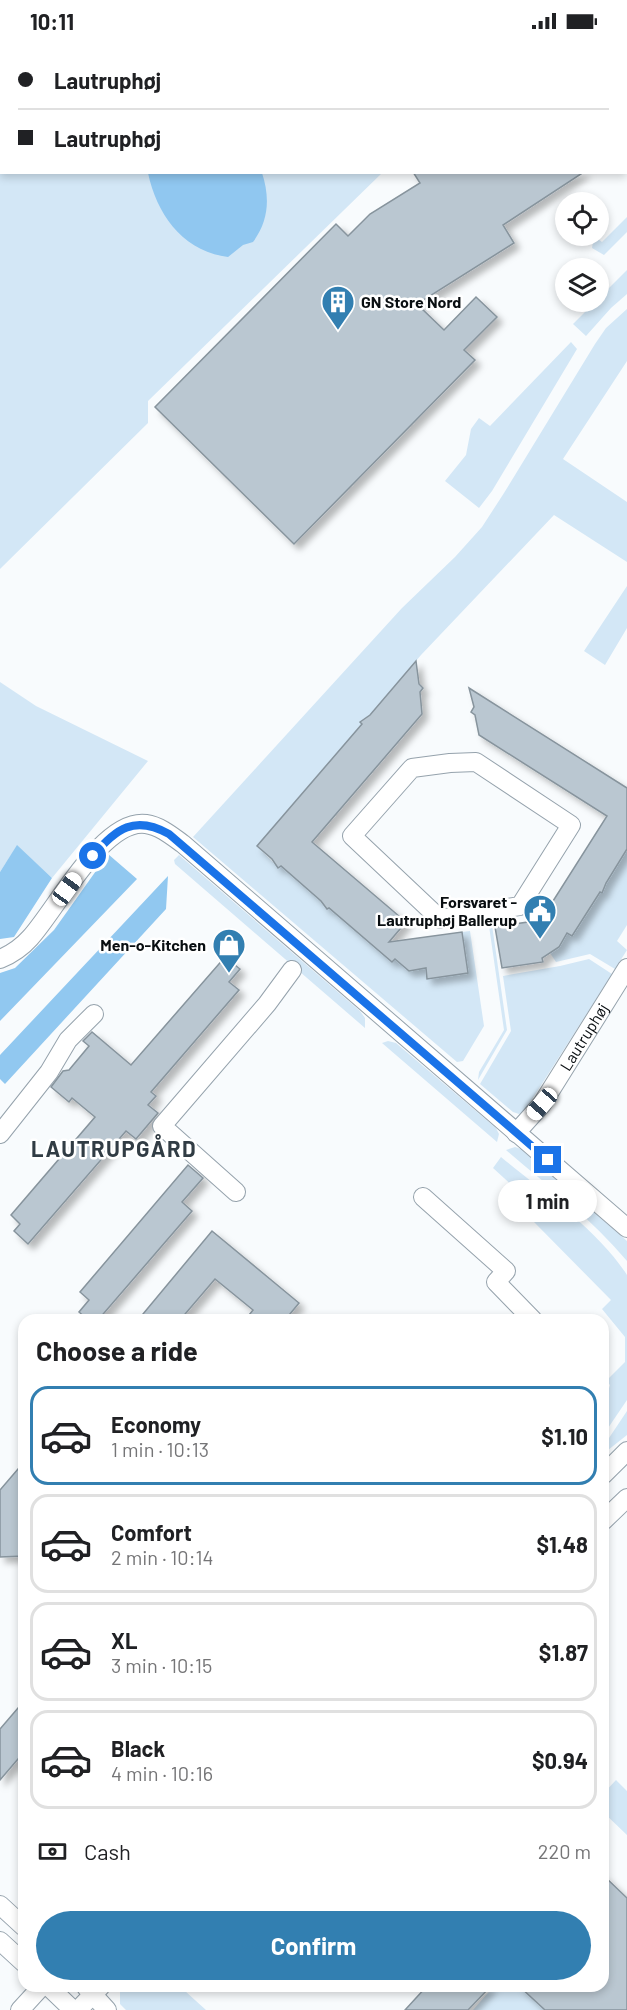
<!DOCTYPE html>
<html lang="en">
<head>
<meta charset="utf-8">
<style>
  :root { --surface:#fff; --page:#f6f6f6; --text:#202124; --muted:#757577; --line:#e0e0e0; --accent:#327fb1 }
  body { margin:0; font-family:Barlow,sans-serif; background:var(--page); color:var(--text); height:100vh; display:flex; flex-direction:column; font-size:22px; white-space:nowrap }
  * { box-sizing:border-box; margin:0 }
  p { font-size:20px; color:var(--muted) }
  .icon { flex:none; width:33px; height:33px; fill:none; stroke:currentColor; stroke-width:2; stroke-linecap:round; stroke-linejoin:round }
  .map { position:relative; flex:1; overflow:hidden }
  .details { position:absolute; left:18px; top:1272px; width:591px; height:678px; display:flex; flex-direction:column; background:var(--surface); border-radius:18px; box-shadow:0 3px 9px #0003 }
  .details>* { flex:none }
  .banner { position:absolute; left:0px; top:0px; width:627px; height:132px; box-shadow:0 3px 9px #0003; display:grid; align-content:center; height:132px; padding:0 18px; background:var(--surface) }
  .controls { position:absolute; left:555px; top:150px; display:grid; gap:12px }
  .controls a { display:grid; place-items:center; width:54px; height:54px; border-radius:50%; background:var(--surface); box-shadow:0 3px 9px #0003; font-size:30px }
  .end { position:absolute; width:27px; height:27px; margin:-14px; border:8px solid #1a73e8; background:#fff; box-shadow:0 0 0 3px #fff }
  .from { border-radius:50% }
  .bubble { position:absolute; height:42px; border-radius:21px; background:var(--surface); box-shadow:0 3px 9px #0003; font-size:20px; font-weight:700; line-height:42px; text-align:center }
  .car { position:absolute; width:18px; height:36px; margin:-18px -9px; border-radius:8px; box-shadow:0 0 4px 2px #0007; background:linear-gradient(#fff 24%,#345 0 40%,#fff 0 76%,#345 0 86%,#fff 0) }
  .banner b { display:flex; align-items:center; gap:21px; height:57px; font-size:22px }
  .banner b+b { border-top:2px solid var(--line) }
  .banner i { width:15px; height:15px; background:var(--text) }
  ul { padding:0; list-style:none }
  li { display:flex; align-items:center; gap:18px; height:99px; margin:0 12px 9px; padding:0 6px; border:3px solid var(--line); border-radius:18px }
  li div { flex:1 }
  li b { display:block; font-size:22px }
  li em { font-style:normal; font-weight:700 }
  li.selected { border-color:var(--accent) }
  li>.icon { width:54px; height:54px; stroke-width:1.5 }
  h2 { padding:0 18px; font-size:27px; line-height:72px }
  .pay { display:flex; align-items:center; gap:15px; height:66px; padding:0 18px; font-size:22px }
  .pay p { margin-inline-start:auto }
  .action { display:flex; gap:12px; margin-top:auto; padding:12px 18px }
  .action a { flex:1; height:69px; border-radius:36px; background:var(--accent); color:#fff; font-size:24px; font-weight:700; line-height:69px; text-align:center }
  .status { display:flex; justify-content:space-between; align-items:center; height:42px; padding:0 30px; background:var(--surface); direction:ltr }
  .status svg { height:16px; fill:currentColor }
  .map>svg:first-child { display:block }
  .green { fill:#d3e7f6 }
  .forest { fill:#91c8f0 }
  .water { fill:#90c7f0 }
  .building { fill:#bac7d1; stroke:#87949d; stroke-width:1.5; filter:url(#shadow) }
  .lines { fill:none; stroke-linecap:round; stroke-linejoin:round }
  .minor-casing { stroke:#95a2ac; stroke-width:20 }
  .minor { stroke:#fff; stroke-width:18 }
  .route { stroke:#1a73e8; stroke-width:8 }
  .labels { text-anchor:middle; stroke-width:5; stroke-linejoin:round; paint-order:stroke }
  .poi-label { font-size:16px; font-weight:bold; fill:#090e11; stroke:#fff; text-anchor:end }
  .street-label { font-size:16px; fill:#090e11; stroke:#fff }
  .district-label { font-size:22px; font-weight:bold; letter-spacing:1.5px; fill:#313c44; stroke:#fff }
</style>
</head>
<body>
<div class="status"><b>10:11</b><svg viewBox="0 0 49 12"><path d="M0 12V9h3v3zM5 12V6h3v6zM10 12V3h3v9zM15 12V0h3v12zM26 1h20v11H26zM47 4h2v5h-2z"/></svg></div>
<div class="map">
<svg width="627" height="1968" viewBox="0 0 627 1968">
  <defs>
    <filter id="shadow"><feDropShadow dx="5.5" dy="5.5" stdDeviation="3" flood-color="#0004"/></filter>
  </defs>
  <rect width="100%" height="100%" fill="#f8fbfd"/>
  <path class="green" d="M0,0L295,1L2,2V130L382,131L148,359V381L0,527Z
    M627,175V190L604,213L592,206L594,194L602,200Z
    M627,228V252L611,266L586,294L573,282L595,260H598L599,256Z
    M627,267V319L563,417L627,460V520L554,473L421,613L370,673L360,680L362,682L257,804L278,825L281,824L321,859L327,867L329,866L392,920L395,917L409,929L426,926L427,937L468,931L462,890L470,889L484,984L463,1019L457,1020L193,795L402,566L455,515L482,485L504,451L595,302L606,286Z
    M571,300L577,307L492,449L479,466L445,439L466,413L471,387L479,376L490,384Z
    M627,544V586L605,623L584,609Z
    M0,640L36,664L148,719L52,836L17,804L0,830Z
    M627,807V883L617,899L627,908L615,927L590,912L556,920L548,908L558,906L567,891L571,894L600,850L602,851L606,841Z
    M179,813L360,969L365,976V986L175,822L174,818Z
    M506,875L508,879L492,883L507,988L478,1038L479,1030L504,988L488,877Z
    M589,917L612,932L524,1070L519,1072L513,1070L480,1042L511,989L503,934L560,924Z
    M388,999L396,1001L496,1086L499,1092L497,1100L382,1001Z
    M515,1105L521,1107L627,1199V1219C592,1177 548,1144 506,1108Z
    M501,1115C541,1148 600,1190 627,1233V1358L606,1389L603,1386V1365L610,1343L606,1339L625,1320V1295L602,1267L611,1258L534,1180L542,1171L493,1126Z
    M627,1369V1393L603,1412V1405Z
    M616,1738L627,1749V1793L603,1770V1752Z
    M120,1944H189L185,1949L206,1968H126L120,1962Z
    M494,1944H519L545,1968H473Z"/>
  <path class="forest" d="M17,803L52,836L14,895L0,897V830Z
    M108,812L137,837L0,979V931L15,926L54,888Z
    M168,834L166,867L5,1042L0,1037V1013Z"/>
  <path class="water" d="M148,131H262C270,155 269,179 253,200L243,203L228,215C183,209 157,173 148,131Z"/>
  <path class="building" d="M413,130H584L503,183L514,201L417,262L444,288L476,255L497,275L464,308L475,318L294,502L155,365L336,182L348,194L370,172L420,141Z
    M416,619L419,642L423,646L420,650L422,672L312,800L406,880L389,900L462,890L468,931L427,937L426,926L409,929L395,917L392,920L329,866L327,867L321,859L281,824L278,826L272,817L257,804L362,682L360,680L370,673Z
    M469,646L627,746V807L606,841L602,851L600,850L572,894L567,891L559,905L542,916L543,920L502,926L495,885L541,878L607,774L479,693L475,673L471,670L474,665Z
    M225,915L240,927L229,940L239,948L151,1050L156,1054L148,1063L158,1071L136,1097L126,1089L28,1202L14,1189L20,1182L11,1173L95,1075L72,1056L69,1060L51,1045L63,1029L69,1028L89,1004L83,999L92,990L131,1023Z
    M188,1123L203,1136L182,1160L192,1169L98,1278H88L79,1270L89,1258L80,1250Z
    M212,1189L299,1261L285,1278H245L253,1268L215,1237L180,1278H138Z
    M24,1420V1514L0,1515V1448Z
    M24,1659V1710L0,1738V1687Z
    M603,1833L627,1856V1968H545L519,1944H603Z
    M427,1944H491L468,1968H405Z"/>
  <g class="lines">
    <g class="minor-casing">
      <g id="minor">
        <path d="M476,720L571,783L520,864L440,877L352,794L412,726L450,721Z"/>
        <path d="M0,917C12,912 22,905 30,896C56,868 103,776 146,782C160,784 172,794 183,802L627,1186"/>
        <path id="s1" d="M516,1091L542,1062L627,926"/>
        <path d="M0,1092L49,1030L68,998L94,972"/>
        <path d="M236,1150L162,1084L267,962L292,928"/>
        <path d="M423,1155L506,1229L496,1240L533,1278"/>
        <path d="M603,1433L627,1409"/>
        <path d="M603,1479L627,1456"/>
        <path d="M0,1863L24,1885"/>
        <path d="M0,1899L24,1921"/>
        <path d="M48,1944L73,1968"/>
        <path d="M86,1945L107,1968"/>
        <path d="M20,1968L42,1944"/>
        <path d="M78,1968L101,1944"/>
      </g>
    </g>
    <use href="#minor" class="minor"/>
  </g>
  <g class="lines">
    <path class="route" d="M93,814C116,786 135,773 169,792L548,1118"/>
  </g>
  <defs>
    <g id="building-pin" transform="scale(1.725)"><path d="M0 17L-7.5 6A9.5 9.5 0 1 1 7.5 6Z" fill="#327fb1" stroke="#fff"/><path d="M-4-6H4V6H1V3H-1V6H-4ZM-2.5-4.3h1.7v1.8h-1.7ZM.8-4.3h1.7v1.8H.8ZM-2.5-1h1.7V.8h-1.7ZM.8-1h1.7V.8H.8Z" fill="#fff"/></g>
    <g id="civic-pin" transform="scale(1.725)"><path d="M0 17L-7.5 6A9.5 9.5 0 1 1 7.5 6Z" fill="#327fb1" stroke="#fff"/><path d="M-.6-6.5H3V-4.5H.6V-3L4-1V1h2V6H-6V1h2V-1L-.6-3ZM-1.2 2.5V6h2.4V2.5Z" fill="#fff"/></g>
    <g id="shop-pin" transform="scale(1.725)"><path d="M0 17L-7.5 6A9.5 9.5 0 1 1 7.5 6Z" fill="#327fb1" stroke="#fff"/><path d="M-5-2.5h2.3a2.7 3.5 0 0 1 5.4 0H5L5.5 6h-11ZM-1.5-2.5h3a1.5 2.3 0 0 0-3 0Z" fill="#fff"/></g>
  </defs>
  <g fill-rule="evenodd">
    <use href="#building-pin" x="338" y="260"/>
    <use href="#civic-pin" x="540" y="869"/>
    <use href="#shop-pin" x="229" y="903"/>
  </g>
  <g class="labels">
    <g class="poi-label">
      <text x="361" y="266" text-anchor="start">GN Store Nord</text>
      <text x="517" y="866">Forsvaret -<tspan x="517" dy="18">Lautruphøj Ballerup</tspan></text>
      <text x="206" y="909">Men-o-Kitchen</text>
    </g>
    <g class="street-label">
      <text dy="6" stroke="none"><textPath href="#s1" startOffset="118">Lautruphøj</textPath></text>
    </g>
    <g class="district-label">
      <text x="114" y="1115">LAUTRUPGÅRD</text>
    </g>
  </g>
</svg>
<div class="controls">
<a><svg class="icon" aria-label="locate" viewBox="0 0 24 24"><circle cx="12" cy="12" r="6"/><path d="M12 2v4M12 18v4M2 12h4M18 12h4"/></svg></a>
<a><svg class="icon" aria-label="layers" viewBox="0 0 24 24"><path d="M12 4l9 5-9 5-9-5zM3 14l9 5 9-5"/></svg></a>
</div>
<i class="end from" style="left:93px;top:814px"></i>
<i class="end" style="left:548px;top:1118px"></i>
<div class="bubble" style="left:498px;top:1138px;width:99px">1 min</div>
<i class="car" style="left:67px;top:847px;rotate:36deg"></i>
<i class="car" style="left:542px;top:1062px;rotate:221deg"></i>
<div class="banner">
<b><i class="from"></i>Lautruphøj</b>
<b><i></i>Lautruphøj</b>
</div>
<section class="details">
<h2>Choose a ride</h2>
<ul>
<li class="selected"><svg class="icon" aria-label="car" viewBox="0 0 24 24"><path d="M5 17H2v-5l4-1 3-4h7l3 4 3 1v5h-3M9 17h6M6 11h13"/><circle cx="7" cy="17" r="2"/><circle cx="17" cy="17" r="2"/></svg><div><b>Economy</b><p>1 min · 10:13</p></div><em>$1.10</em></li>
<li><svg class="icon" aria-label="car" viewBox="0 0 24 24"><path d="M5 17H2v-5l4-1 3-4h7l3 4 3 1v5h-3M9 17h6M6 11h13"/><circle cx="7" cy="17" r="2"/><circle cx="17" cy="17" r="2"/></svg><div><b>Comfort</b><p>2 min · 10:14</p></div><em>$1.48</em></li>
<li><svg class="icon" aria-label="car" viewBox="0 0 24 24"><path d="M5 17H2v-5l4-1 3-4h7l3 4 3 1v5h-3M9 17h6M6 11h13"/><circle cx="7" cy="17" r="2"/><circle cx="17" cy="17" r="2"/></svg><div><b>XL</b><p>3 min · 10:15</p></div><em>$1.87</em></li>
<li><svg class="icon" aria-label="car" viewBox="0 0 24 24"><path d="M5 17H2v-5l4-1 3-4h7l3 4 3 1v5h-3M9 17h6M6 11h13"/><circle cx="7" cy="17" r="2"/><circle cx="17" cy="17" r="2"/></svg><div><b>Black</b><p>4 min · 10:16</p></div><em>$0.94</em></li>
</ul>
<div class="pay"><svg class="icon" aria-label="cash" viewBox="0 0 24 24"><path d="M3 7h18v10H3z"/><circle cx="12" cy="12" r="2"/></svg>Cash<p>220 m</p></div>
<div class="action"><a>Confirm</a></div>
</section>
</div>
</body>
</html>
